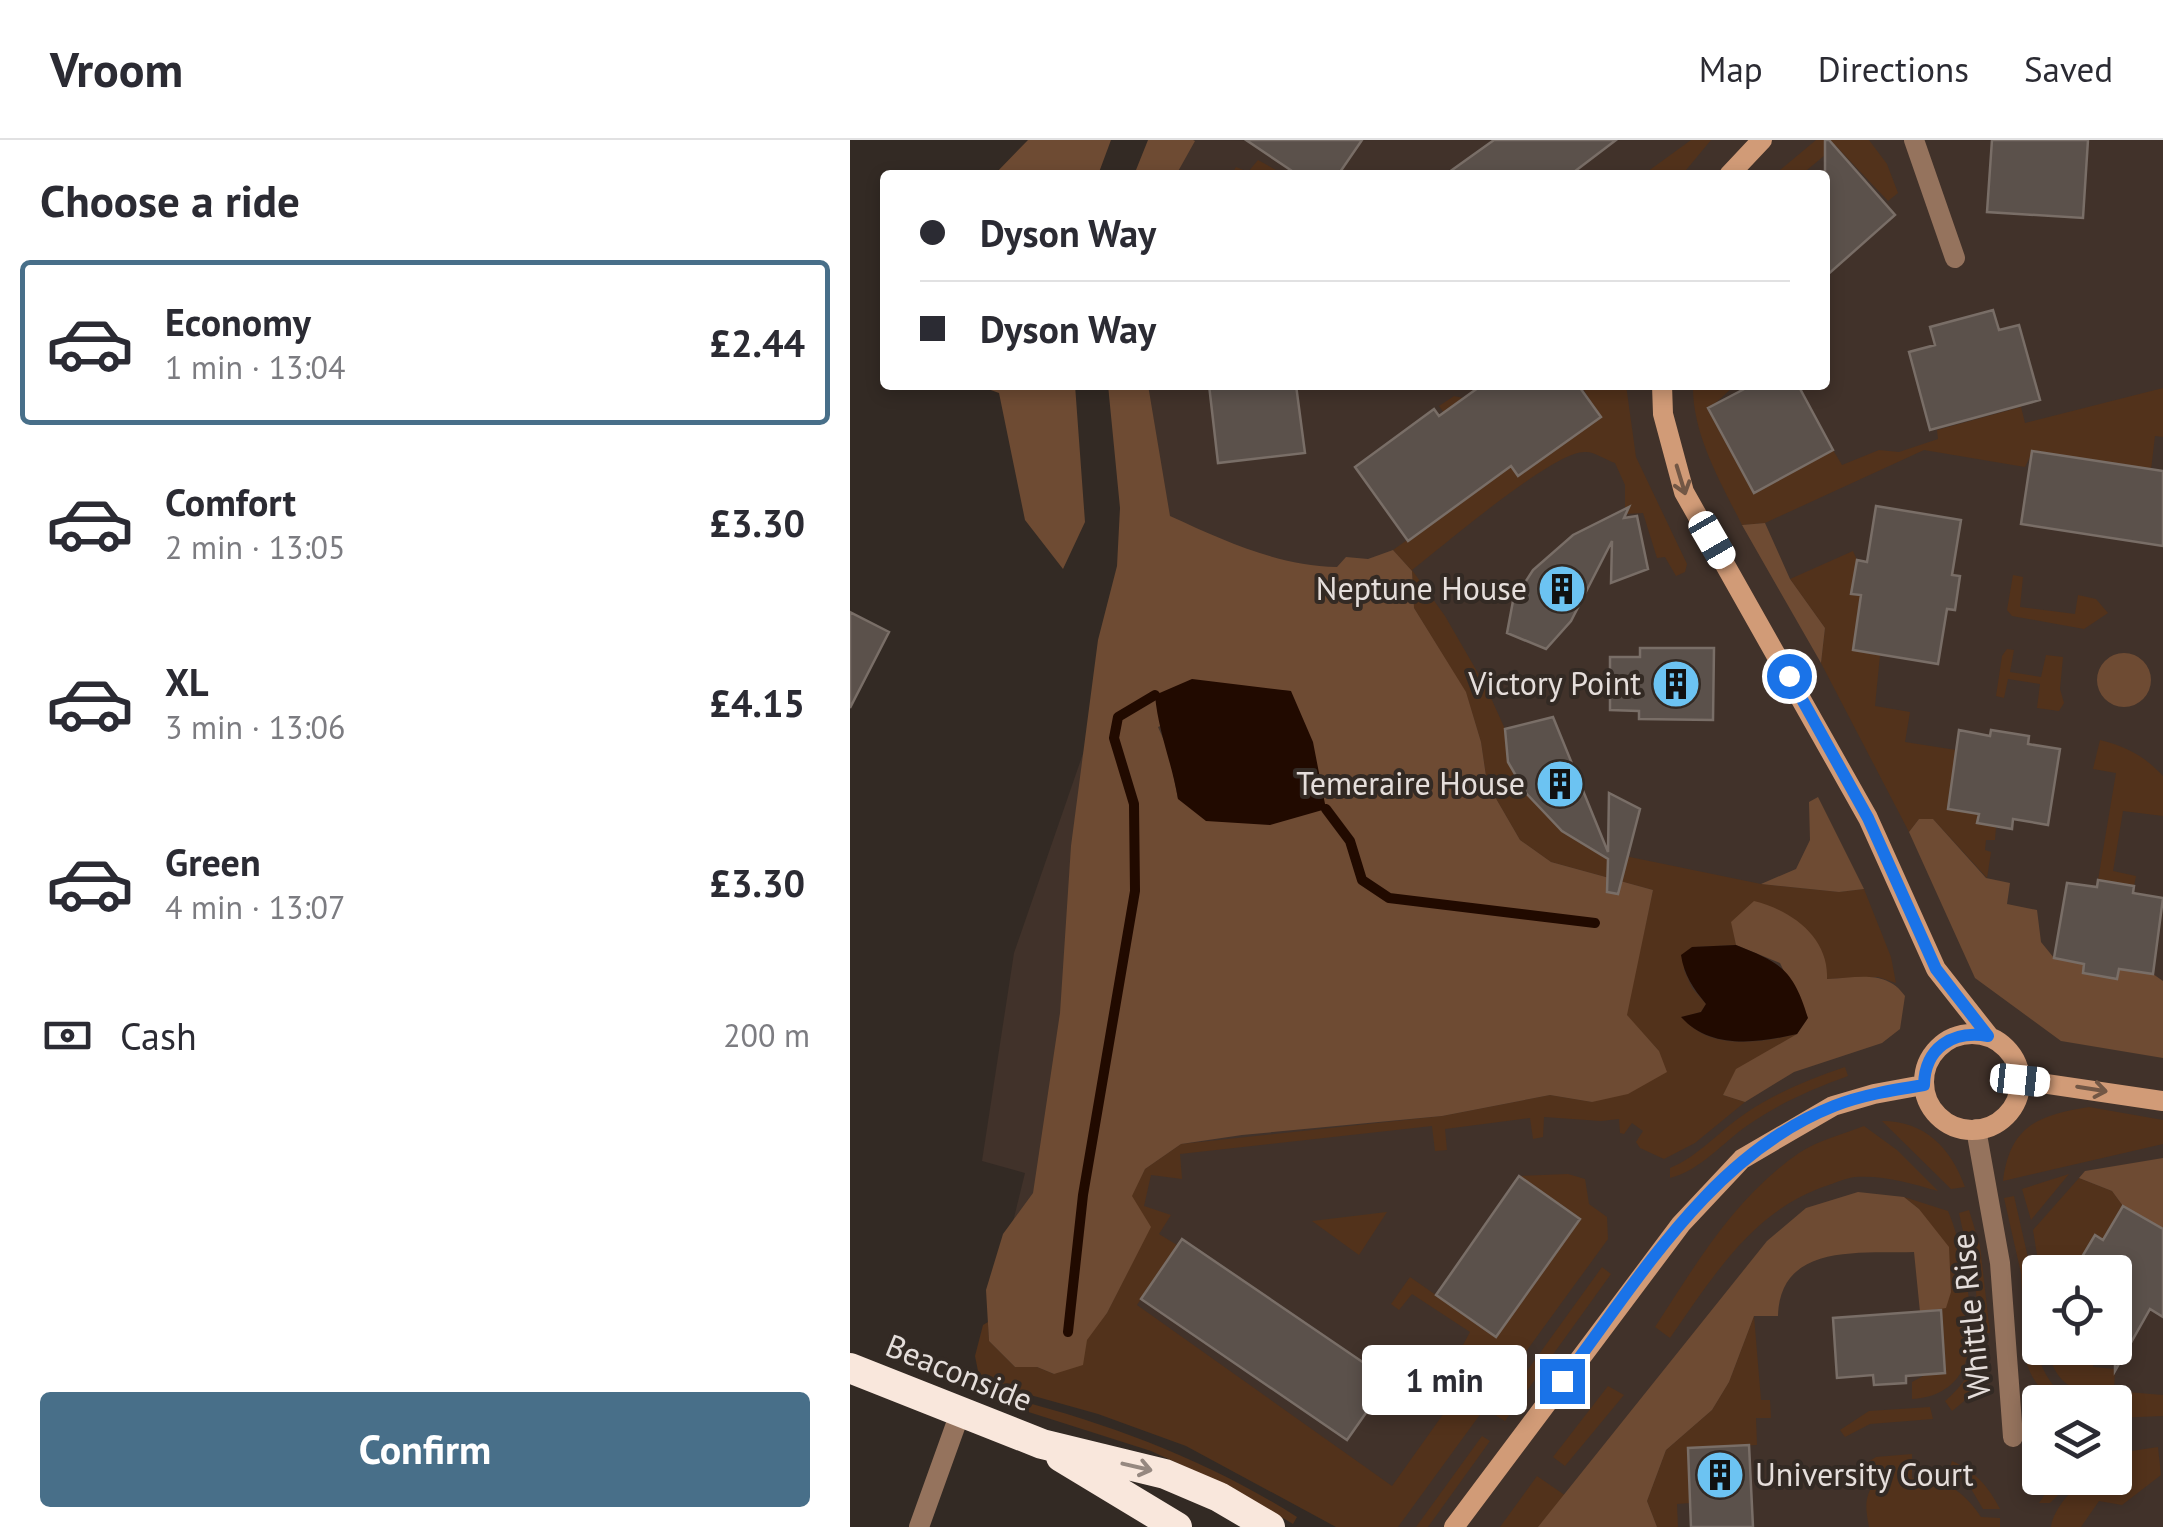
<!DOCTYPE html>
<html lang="en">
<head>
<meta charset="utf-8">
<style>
  :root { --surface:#fff; --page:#f2f2f3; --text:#2b2b33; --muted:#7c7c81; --line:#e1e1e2; --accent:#486f89 }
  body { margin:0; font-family:"PT Sans",sans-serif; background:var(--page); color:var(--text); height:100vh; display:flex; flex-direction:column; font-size:38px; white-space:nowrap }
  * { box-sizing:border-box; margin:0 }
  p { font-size:32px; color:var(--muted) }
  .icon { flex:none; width:55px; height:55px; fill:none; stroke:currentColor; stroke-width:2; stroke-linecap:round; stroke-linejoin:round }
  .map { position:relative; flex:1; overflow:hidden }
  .sheet { display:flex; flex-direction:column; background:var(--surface); width:850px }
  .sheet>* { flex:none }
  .guide { position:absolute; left:30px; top:30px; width:950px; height:220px; border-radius:10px; box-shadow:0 5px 15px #0003; display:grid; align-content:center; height:220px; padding:0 40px; background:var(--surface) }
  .controls { position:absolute; left:1172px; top:1115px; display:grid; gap:20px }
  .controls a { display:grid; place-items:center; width:110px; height:110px; border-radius:10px; background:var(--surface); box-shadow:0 5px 15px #0003; font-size:50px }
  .end { position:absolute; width:45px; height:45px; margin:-22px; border:12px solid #1a73e8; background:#fff; box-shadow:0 0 0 5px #fff }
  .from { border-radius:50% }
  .bubble { position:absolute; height:70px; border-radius:10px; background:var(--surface); box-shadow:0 5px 15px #0003; font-size:32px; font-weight:600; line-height:70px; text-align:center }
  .car { position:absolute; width:30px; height:60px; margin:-30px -15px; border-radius:12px; box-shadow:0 0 8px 2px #0007; background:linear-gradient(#fff 24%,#345 0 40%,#fff 0 76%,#345 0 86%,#fff 0) }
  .guide b { display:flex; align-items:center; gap:35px; height:95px; font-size:38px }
  .guide b+b { border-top:2px solid var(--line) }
  .guide i { width:25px; height:25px; background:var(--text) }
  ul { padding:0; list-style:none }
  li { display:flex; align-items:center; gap:30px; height:165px; margin:0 20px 15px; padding:0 20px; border:5px solid transparent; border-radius:10px }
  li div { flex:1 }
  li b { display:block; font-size:38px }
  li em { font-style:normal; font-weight:600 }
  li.on { border-color:var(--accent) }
  li>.icon { width:90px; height:90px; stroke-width:1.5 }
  h2 { padding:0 40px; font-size:45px; line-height:120px }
  .pay { display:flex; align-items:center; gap:25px; height:110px; padding:0 40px; font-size:38px }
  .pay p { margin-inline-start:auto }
  .action { display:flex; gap:20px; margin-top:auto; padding:20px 40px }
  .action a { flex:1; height:115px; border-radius:10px; background:var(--accent); color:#fff; font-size:40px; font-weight:600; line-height:115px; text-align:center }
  header { display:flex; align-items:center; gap:60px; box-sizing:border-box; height:140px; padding:0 50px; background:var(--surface); border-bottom:2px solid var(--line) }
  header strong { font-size:48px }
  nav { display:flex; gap:55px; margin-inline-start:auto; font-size:35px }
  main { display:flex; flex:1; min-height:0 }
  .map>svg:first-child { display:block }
  .built { fill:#41322a; fill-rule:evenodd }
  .green { fill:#52321b }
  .forest { fill:#6e4b33; fill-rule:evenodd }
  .water { fill:#210a00 }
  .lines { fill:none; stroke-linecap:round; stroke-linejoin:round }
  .stream { stroke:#210a00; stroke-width:10 }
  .building { fill:#5b514b; stroke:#796e67; stroke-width:2.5 }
  .street { stroke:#95735d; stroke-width:20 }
  .secondary { stroke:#d19b77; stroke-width:20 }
  .highway { stroke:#f9e7dc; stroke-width:30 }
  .oneway { stroke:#725745 }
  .oneway2 { stroke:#968880 }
  .route { stroke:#1a73e8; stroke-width:12 }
  .labels { text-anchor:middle; stroke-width:8; stroke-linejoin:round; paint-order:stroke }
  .poi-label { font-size:32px; fill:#e5dedb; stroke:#332a24; text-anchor:end }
  .street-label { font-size:32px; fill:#e5dedb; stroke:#332a24 }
</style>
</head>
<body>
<header>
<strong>Vroom</strong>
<nav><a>Map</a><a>Directions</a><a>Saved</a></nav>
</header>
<main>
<section class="sheet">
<h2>Choose a ride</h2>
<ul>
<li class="on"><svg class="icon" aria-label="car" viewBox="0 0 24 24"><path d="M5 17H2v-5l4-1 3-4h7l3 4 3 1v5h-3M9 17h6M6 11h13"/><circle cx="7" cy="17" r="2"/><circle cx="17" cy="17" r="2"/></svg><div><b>Economy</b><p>1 min · 13:04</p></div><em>£2.44</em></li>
<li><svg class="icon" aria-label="car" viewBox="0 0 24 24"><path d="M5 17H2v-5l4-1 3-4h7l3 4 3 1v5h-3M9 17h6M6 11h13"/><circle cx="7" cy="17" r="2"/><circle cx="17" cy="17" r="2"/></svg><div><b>Comfort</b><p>2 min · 13:05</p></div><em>£3.30</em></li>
<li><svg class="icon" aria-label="car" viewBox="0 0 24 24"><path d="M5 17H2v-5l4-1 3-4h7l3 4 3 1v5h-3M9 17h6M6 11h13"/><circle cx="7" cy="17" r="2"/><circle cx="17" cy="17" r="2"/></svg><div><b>XL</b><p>3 min · 13:06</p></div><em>£4.15</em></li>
<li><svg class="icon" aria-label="car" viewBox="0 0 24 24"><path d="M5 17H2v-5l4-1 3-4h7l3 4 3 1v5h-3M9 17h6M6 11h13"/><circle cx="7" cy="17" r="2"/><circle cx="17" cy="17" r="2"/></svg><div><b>Green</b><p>4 min · 13:07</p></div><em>£3.30</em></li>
</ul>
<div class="pay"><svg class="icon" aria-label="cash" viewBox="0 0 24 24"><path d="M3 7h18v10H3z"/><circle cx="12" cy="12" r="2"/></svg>Cash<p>200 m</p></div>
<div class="action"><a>Confirm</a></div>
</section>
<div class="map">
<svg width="1313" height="1387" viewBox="0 0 1313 1387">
  <rect width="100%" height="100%" fill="#332a24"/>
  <path class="built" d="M318,0H1313V1387H542L138,1183L175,1033L132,1021L164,813L273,498L277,245H975V35H303ZM1190,1132H1265V1208H1190ZM1190,1262H1265V1338H1190Z"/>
  <path class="green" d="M841,0H861L832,35H799L797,32Z
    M966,0H1019L1037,24L1048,53L1038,61L986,6L951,35H924Z
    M408,20L435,35H381L386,27L398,32Z
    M731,245H776L786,317L837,424L835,432L826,436L815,417L807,418L793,373L775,374V345L765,323C756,320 745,312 736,312C705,309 591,408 562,430L595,476L636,547L655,589L658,622L676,653L712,691L741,709L911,744L989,752L1014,749L1041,817L1046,843L1028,837L976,839L882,782L886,805L842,807L834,830L842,848L856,864L851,872L832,877C859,911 909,903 947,894L887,931L873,955L895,962L845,1003L814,1019L790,1008L786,1002L793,991L782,983L774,994L770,993L769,979L751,981L694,977L693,997L683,999L680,978L595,989L597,1010L585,1011L582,986L330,1014L332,1039L301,1035L294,1066L321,1075L309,1094L327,1105L287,1165L542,1346L626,1228L608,1214L620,1192L562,1154L549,1170L541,1164L560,1137L646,1197L729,1079L669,1036L718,1034L735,1039L739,1064L757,1077L758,1099L548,1387H486L336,1306L248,1274L130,1241L125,1216L133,1185L138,1182L139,1201L165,1227H187L204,1234L257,1173L300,1087L281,1056L295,1029L331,1004L592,976L700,955L742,962L809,911L776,875L803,750L701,722L670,700L637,643L631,602L616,553L564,468L562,431L543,410L642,340L589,266L604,256L613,258L668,335L750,278Z
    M843,245H882L883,247L859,269L905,352L983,310L992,325L1029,310L1049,312L1088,299L1087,290L1171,267L1175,283L1313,248V297L1305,296L1301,330L1183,311L1175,327L1074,310L915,383L892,385C871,343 842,294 843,245Z
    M1003,411L1007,420L1002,453L1011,455L1003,510L1030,515L1025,566L1060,572L1055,602L1106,610L1129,674L1127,683L1146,687L1145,700H1136L1135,710L1141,712L1137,738L1083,679H1069L1059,692L971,523L975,488L940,439Z
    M1163,435L1173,437L1170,467L1225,474L1228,455L1246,459L1258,473L1234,489L1162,476L1157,470Z
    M1157,509L1164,510L1160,532L1191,537L1196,515L1213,517L1210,549L1214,563L1209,571L1187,568L1190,544L1158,539L1154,558L1146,556L1152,516Z
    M1250,600C1277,607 1293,615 1313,636V676L1273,671L1263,731L1286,736L1284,746L1248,740L1266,633L1243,629Z
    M995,927L998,936C962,949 930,963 898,985C872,1003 851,1030 820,1038V1028C849,1016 869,991 896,973C927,952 960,939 995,927Z
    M1239,967L1313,980V1004L1153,1041C1160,986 1188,975 1239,967Z
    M1032,981C1075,981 1101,1008 1115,1047L1101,1049Z
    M1014,986L1047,1010L1088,1051C1060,1043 1034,1035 1005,1037C996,1038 985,1043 976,1046C902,1071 863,1137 820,1198L805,1187C846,1124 885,1057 949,1013C967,1001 993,994 1014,986Z
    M1219,1034L1181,1080L1172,1049Z
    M1229,1038L1262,1051L1273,1066L1253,1100L1246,1096L1226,1128L1233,1132L1190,1133L1183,1090Z
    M1164,1056L1181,1131L1185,1191L1174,1192L1171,1133L1154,1058Z
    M1054,1057L1098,1071C1114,1107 1132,1200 1110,1234C1099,1251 1081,1258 1062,1259V1242L1075,1235L1095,1232L1091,1171L1069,1069Z
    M1119,1070L1130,1106L1140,1193H1128L1126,1151L1109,1073Z
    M537,1072L509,1115L462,1081Z
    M752,1127L761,1134L655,1281L645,1275Z
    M904,1176L911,1260H920L921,1278H906L907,1305L838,1308L840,1363L827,1364L828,1387H807L797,1361L816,1310L862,1270L879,1242Z
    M1197,1208H1246L1243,1227L1265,1229L1264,1251L1313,1255V1276L1265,1278V1262C1231,1249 1208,1254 1197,1208Z
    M1128,1210L1139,1213C1133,1239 1124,1255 1102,1271L1095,1261C1113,1246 1121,1232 1128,1210Z
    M1187,1211C1193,1235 1206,1257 1233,1262H1204C1187,1247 1178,1234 1174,1212Z
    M758,1246L774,1255L715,1326L703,1317Z
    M143,1254C251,1280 354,1318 447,1377L443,1384L386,1350L301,1311L141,1260L138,1255Z
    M1080,1267L1083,1279L1020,1284L995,1297L990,1290L1019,1271Z
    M632,1296L640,1301L578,1387H566Z
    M1308,1307L1311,1335L1272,1365L1249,1361L1231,1387H1201C1203,1370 1224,1344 1241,1338C1247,1336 1258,1338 1265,1338L1268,1313Z
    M1062,1314V1338C1095,1339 1113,1350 1131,1377L1150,1378V1387H1019C1015,1366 1014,1356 1027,1339L1010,1327L1026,1317Z
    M1102,1321C1126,1332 1138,1346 1150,1369H1133L1117,1342L1099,1331Z
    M687,1336L716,1356L688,1387H650Z
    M1206,1338H1225L1200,1363H1189Z"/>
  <path class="forest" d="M178,0H261L248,35H144Z
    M298,0H343L345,1L326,35H284Z
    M127,245H225L235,382L213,429L175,380L149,253Z
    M258,245H298L320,376C375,401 425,425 487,427L496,417L518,419L543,410L562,431L564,468L616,552L631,602L637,643L670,700L701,722L803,750L777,875L809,911L817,932L778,954L742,962L700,955L592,976L392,995L331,1004L295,1029L282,1056L301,1087L257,1173L237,1200L233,1225L204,1234L187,1227H165L139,1201L136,1150L153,1094L183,1053L210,873L221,706L248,500L267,426L270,368ZM397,548L441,551L328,659L319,612L308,587Z
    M915,383L940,439L975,488L971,523L892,385Z
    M1247 540a27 27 0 1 1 54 0a27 27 0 1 1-54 0Z
    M968,657L1014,749L989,752L911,744L946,729L960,700L959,662Z
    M1069,679H1083L1136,738L1160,743L1157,764L1187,770L1191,802L1204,818L1234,824L1233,833L1267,839L1269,829L1303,834L1313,841V918L1211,901L1125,838L1059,692Z
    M904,761C941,770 979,797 977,839C1007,838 1036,829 1055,856L1050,889L1032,903L944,932L895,962L873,955L886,929L947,894L957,879L930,823L886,805L881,782Z
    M1313,1018V1089L1273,1066L1262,1051L1229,1038L1235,1031Z
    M1008,1052L1054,1057L1069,1069L1099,1107L1101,1152L1096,1168L1070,1172L1064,1112C1011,1114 930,1102 928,1176H904L879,1242L862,1270L816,1310L797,1361L807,1387H688L917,1101L956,1068Z"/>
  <path class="water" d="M342,539L441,551L463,602L476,669L420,685L356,681L328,659C322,623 308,591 305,555Z
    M886,805C931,823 943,829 958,878L947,894C908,903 861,910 831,877L851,872L856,864C843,848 834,835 831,815L842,807Z"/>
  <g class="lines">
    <path class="stream" d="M476,669L500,701L512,740L539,758L745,783
      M218,1192L233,1055L285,751L284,664L264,598L268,577L305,555"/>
  </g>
  <path class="building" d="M396,0H512L488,35H448Z
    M644,0H766L720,35H595Z
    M975,0H979L1045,75L975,137Z
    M1142,0H1238L1233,78L1137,72Z
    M1143,170L1149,190L1169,185L1190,260L1080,290L1059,212L1085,205L1080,187Z
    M359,245H446L455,313L368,323Z
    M632,245H728L751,277L668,336L661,326L558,401L505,327L584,269L589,276Z
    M902,245H948L983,310L904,353L858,268Z
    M1182,311L1313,331V406L1171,384Z
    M1026,366L1111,380L1102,435L1110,436L1105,470L1097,469L1088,524L1003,510L1011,455L1001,454L1007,420L1017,422Z
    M779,367L774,378L787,376L798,429L761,443L762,401L721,481L696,509L657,493L663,461L683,430L723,395Z
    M0,472L39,492L0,568Z
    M790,508H864L863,580L789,579V571L760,570V517H790Z
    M703,577L758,712L759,653L790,669L768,754L757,752L758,719L712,691L676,653L658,622L655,589Z
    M1109,590L1140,596L1141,590L1179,596L1178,604L1210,609L1198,685L1163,679L1162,689L1127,683L1129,674L1098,669Z
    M1248,740L1284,746L1283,753L1313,758L1303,834L1269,829L1267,839L1233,833L1234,824L1204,818L1217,743L1247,747Z
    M669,1036L730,1079L646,1197L586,1155Z
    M1273,1066L1313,1089V1177L1300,1169L1265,1231V1132H1223L1245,1095L1253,1100Z
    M332,1099L539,1240L497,1300L291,1159Z
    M1091,1170L1095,1233L1056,1236V1243L1024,1245L1023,1235L987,1238L983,1178Z
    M899,1305L903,1387H841L838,1308Z"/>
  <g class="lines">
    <path class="street" d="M1064,0L1105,118
      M1126,989L1150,1123L1163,1297
      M69,1387L110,1273"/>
    <path class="secondary" d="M879,35L912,0
      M812,245L813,274L834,352L1018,678L1086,829L1138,895
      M1074 942a48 48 0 1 1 96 0a48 48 0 1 1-96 0Z
      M1170,940L1313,961
      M604,1387L831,1084L892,1019L983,966L1024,954L1073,945"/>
    <path class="highway" d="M0,1228L192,1304L315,1334L369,1357L420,1387
      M211,1317L327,1387"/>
  </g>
  <defs><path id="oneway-shaft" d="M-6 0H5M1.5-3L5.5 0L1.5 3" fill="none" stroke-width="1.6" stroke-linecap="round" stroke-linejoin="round" transform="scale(2.5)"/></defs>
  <g class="oneway">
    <use href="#oneway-shaft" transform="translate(831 340) rotate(73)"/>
    <use href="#oneway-shaft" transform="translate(1242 949) rotate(9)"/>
  </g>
  <use class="oneway2" href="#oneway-shaft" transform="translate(287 1327) rotate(13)"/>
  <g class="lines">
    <path class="route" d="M712,1241C789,1140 860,1015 984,966C1012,955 1043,950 1074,945C1075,908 1102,890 1138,896L1086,829L1018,678L939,536"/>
  </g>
  <defs>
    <g id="building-disc" transform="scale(2.5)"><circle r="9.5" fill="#6cc3f2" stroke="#332a24"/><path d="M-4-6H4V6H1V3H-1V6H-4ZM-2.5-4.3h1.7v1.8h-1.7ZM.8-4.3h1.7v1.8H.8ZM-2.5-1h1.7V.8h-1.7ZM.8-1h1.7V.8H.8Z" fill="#111"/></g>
  </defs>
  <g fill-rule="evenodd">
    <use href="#building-disc" x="712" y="449"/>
    <use href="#building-disc" x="826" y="544"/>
    <use href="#building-disc" x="710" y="644"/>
    <use href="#building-disc" x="870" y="1335"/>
  </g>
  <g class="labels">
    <g class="poi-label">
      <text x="677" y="460">Neptune House</text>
      <text x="791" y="555">Victory Point</text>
      <text x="675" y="655">Temeraire House</text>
      <text x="905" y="1346" text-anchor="start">University Court</text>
    </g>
    <g class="street-label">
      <text transform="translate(1121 1176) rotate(-96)" y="11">Whittle Rise</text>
      <text transform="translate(109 1233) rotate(22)" y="11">Beaconside</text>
    </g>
  </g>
</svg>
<div class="controls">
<a><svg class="icon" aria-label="locate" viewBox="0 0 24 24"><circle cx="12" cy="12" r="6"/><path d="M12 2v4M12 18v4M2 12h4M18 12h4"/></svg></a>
<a><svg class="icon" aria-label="layers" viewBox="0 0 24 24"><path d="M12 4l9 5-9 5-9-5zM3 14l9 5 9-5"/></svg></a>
</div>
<i class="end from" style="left:939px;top:536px"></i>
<i class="end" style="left:712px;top:1241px"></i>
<div class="bubble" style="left:512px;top:1205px;width:165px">1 min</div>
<i class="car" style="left:862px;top:400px;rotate:150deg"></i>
<i class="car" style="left:1170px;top:940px;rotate:96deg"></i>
<div class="guide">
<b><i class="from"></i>Dyson Way</b>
<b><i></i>Dyson Way</b>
</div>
</div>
</main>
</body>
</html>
